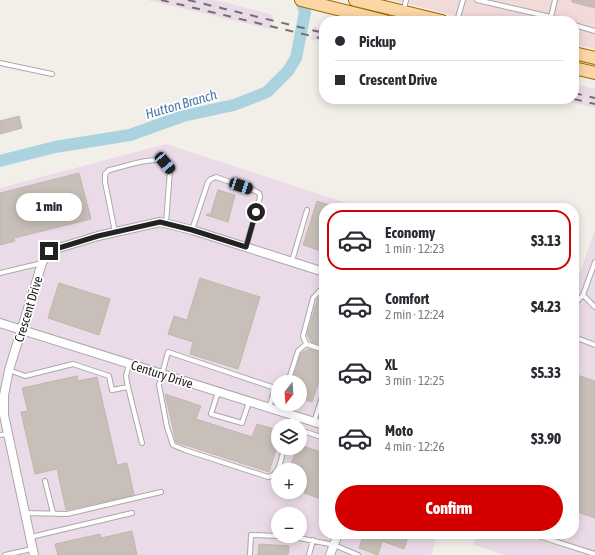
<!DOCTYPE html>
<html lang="en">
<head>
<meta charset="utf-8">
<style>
  :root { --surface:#fff; --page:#f2f2f3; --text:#2b2b33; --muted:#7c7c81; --line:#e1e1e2; --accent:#d40000 }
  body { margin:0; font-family:"Asap Condensed",sans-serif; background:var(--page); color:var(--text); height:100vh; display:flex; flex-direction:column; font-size:15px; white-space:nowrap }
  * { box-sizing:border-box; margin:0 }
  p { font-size:13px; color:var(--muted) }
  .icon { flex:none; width:22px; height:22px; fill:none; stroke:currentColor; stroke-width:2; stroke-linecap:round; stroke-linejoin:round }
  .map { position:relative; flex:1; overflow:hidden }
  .sheet { position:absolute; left:319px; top:203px; width:260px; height:336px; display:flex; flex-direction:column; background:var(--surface); border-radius:16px; box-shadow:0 2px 10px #0003 }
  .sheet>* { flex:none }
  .top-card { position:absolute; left:319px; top:16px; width:260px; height:88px; border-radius:16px; box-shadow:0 2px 10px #0003; display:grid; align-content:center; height:88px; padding:0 16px; background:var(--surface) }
  .needle { width:26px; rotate:197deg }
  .tools { position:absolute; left:271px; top:375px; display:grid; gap:8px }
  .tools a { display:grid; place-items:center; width:36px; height:36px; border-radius:50%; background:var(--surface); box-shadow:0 2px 10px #0003; font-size:20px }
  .end { position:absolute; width:18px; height:18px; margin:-9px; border:5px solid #222; background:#fff; box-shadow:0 0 0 2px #fff }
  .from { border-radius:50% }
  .bubble { position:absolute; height:28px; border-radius:14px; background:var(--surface); box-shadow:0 2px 10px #0003; font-size:13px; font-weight:800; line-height:28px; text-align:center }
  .car { position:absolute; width:12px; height:24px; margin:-12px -6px; border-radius:5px; box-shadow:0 0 3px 1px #0007; background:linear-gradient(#222 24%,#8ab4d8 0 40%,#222 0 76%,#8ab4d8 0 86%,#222 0) }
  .top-card b { display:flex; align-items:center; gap:14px; height:38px; font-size:15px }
  .top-card b+b { border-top:1px solid var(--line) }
  .top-card i { width:10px; height:10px; background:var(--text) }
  ul { padding:7px 0 0; list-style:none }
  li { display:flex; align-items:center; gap:12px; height:60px; margin:0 8px 6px; padding:0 8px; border:2px solid transparent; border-radius:16px }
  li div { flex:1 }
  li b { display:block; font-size:15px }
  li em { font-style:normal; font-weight:800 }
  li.current { border-color:var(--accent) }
  li>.icon { width:36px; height:36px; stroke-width:1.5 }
  .action { display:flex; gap:8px; margin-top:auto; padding:8px 16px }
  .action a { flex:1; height:46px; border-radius:24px; background:var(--accent); color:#fff; font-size:16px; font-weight:800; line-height:46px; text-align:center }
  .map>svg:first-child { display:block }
  .commercial { fill:#f2dad9 }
  .industrial { fill:#ebdbe8; fill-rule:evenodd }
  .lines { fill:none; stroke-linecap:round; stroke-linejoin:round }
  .river { stroke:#aad3df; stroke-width:12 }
  .building { fill:#c7bfb8; stroke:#c4b6ab }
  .lane-casing { stroke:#a9a9a9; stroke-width:6 }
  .street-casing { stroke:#a9a9a9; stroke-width:10 }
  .primary-casing { stroke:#a06b00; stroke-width:14 }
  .lane { stroke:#fff; stroke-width:4 }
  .street { stroke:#fff; stroke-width:8 }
  .primary { stroke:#fcd6a4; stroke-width:12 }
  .rail { stroke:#707070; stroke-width:2; stroke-dasharray:8 8; stroke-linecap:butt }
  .route { stroke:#222; stroke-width:5 }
  .labels { text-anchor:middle; stroke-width:3.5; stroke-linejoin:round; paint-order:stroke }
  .street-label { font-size:13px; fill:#222; stroke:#fff }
  .water-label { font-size:14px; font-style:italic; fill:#4a7aab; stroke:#fff }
</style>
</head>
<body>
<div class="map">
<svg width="595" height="555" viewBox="0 0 595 555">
  <rect width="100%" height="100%" fill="#f2efe9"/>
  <path class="commercial" d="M391,0H595V49L574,44V21H479Z"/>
  <path class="industrial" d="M147,0H215L273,15L270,29Z
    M314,27L324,29V43L311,39Z
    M574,84L595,89V108L558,99H574Z
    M166,144L362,208H324V534H419L436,540L431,555H0V188ZM278,382H300V404H278ZM278,426H300V448H278ZM278,470H300V492H278ZM278,514H300V536H278Z
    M595,229V555H505L474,545L478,534H574V279L581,270Z"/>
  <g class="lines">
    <path class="river" d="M0,161L55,147L130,135L183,116L234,105L267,92L288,71L296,58L305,12L301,0"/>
  </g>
  <path class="building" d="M572,0H595V8L572,2Z
    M19,116L22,128L0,134V121Z
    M79,173L91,219L14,238L15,241L0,245V193Z
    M218,190L235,195L228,222L206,215L211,213Z
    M317,201L335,207L334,208H324V252L303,245Z
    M200,278L260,297L238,369L190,354L193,342L168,334L174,316L187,320Z
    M59,283L110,299L99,335L48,318Z
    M324,294V346L311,342L307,334L318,298Z
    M309,349L324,353V379L320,378L312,402L300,398V382H292L301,353Z
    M574,374L595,381V518L574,511Z
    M77,376L78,381L97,377L117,465L127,463L134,495L66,510L57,469L35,474L21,412L28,411L22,388Z
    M165,394L201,406L196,419L252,437L257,424L278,430V444L269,472L176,442Z
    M300,445L324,453V494H322L321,499L304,493L306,488L300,486V480L304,468L291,464L297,448H300Z
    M132,531L137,555H58L55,544L100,534L101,538Z
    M364,534H409L404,549L382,541L378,555L359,548Z
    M259,544L289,546L288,555H258Z"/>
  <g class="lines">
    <g class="lane-casing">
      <path id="lane" d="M477,0L551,17L555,21
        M404,9L406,0
        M551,17L555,0
        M457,21L463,0
        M574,25L595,31
        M0,63L52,74
        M192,230L208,182L211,179L216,177L253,190L259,193L260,197L246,247
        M115,232L105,182V174L109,170C123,167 144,159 158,160C164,161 167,166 170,170L166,223
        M292,261L307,210
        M595,262L583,295L595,307
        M0,273L42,263
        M574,305L583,295
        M574,337L595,345
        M306,344L324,350
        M9,370L25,376L73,364L109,376L112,390L128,387L126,376L129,364
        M288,382L298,351L306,344L303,336L313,298L324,286
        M128,387L142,443
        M218,392L211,414L242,423L249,402
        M269,408L275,388L168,352L159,385L167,427L173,445L185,450L268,477C280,475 281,458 284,448
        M283,413L286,404
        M314,422L324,391
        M291,426L294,416
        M297,426L299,418
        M300,430L324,438
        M0,435L8,434
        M45,481L53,513
        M25,513L67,514L161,492
        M532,534L595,554
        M279,536L294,537L334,545L358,555
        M31,537L132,513
        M5,555L32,549
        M250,555L251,535L278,536
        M309,555L313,540"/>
    </g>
    <g class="street-casing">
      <path id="street" d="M0,323L324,425
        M34,555L4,415V395L9,370L42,263L49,251L98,236L160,222L192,230L324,272
        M330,555L338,534"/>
    </g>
    <g class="primary-casing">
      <path id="primary" d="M301,0L385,21
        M355,0L442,21
        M574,53L595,58
        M574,68L595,73"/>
    </g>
    <use href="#lane" class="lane"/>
    <use href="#street" class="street"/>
    <use href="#primary" class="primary"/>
    <path class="rail" d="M161,0L324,39
      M188,0L324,33
      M574,93L595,98
      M574,99L595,104"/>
  </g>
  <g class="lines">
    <path class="route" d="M49,251L98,236L160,222L192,230L246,247L256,212"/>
  </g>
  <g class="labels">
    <g class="street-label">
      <text transform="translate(28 309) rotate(-73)" y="5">Crescent Drive</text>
      <text transform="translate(162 374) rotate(18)" y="5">Century Drive</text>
    </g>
    <g class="water-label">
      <text transform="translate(181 104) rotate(-16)" y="5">Hutton Branch</text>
    </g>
  </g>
</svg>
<div class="tools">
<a><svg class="needle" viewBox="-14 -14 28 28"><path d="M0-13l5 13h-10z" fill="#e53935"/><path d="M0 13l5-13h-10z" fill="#7c7c81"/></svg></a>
<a><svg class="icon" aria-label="layers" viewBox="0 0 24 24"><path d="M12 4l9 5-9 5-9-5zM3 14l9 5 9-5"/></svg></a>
<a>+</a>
<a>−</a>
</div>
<i class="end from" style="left:256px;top:212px"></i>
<i class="end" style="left:49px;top:251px"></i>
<div class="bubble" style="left:16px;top:193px;width:66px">1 min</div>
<i class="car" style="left:165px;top:163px;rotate:140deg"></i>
<i class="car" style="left:241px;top:186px;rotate:109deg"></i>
<div class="top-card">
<b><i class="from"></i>Pickup</b>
<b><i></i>Crescent Drive</b>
</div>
<section class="sheet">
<ul>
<li class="current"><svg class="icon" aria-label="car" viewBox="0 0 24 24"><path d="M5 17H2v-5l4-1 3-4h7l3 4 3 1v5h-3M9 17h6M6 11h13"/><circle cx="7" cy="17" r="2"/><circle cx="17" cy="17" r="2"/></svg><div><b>Economy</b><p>1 min · 12:23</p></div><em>$3.13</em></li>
<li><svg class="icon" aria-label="car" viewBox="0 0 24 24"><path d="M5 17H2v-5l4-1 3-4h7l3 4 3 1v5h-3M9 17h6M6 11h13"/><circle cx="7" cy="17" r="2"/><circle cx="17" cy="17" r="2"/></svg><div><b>Comfort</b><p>2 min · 12:24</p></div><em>$4.23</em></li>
<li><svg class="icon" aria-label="car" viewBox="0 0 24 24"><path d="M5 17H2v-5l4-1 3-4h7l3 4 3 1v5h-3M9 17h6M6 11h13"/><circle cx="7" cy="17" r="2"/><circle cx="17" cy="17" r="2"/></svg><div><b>XL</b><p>3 min · 12:25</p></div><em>$5.33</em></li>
<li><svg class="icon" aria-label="car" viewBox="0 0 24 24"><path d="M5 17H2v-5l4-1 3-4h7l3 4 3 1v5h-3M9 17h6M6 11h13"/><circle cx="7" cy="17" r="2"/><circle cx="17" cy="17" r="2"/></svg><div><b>Moto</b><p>4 min · 12:26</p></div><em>$3.90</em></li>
</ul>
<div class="action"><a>Confirm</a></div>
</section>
</div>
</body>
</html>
